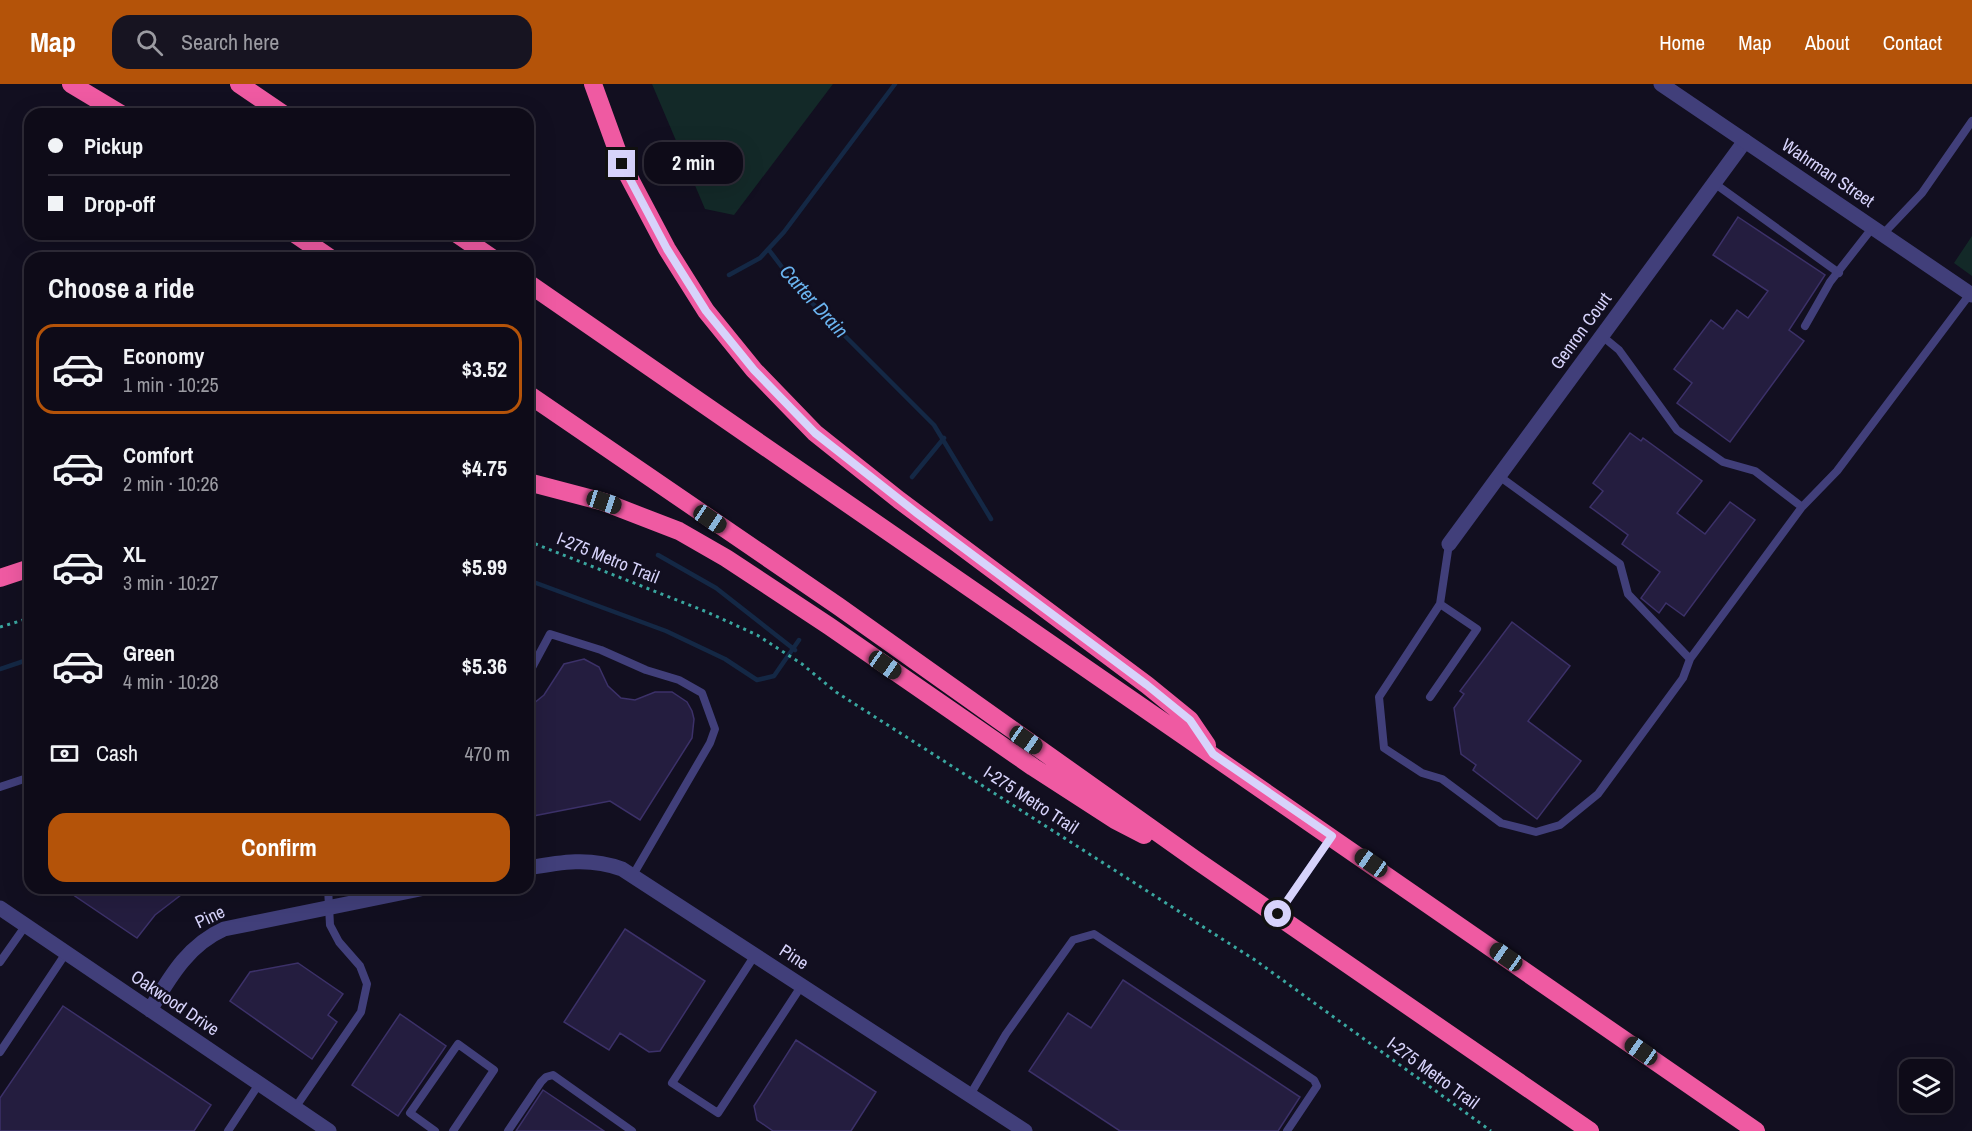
<!DOCTYPE html>
<html lang="en">
<head>
<meta charset="utf-8">
<style>
  :root { --surface:#0e0b18; --page:#171421; --text:#f1f3f6; --muted:#9b9ba2; --line:#2e2b37; --accent:#b45309 }
  body { margin:0; font-family:"Archivo Narrow",sans-serif; background:var(--page); color:var(--text); height:100vh; display:flex; flex-direction:column; font-size:22px; white-space:nowrap }
  * { box-sizing:border-box; margin:0 }
  p { font-size:20px; color:var(--muted) }
  .icon { flex:none; width:33px; height:33px; fill:none; stroke:currentColor; stroke-width:2; stroke-linecap:round; stroke-linejoin:round }
  .map { position:relative; flex:1; overflow:hidden }
  .side { position:absolute; left:24px; top:168px; width:510px; height:642px; display:flex; flex-direction:column; background:var(--surface); border-radius:18px; box-shadow:0 6px 24px #0002,0 0 0 2px var(--line) }
  .side>* { flex:none }
  .top-card { position:absolute; left:24px; top:24px; width:510px; height:132px; border-radius:18px; box-shadow:0 6px 24px #0002,0 0 0 2px var(--line); display:grid; align-content:center; height:132px; padding:0 24px; background:var(--surface) }
  .buttons { position:absolute; left:1899px; top:975px; display:grid; gap:12px }
  .buttons a { display:grid; place-items:center; width:54px; height:54px; border-radius:12px; background:var(--surface); box-shadow:0 6px 24px #0002,0 0 0 2px var(--line); font-size:30px }
  .end { position:absolute; width:27px; height:27px; margin:-14px; border:8px solid #d7d3fb; background:#111; box-shadow:0 0 0 3px #111 }
  .from { border-radius:50% }
  .bubble { position:absolute; height:42px; border-radius:18px; background:var(--surface); box-shadow:0 6px 24px #0002,0 0 0 2px var(--line); font-size:20px; font-weight:800; line-height:42px; text-align:center }
  .car { position:absolute; width:18px; height:36px; margin:-18px -9px; border-radius:8px; box-shadow:0 0 4px 2px #0007; background:linear-gradient(#222 24%,#8ab4d8 0 40%,#222 0 76%,#8ab4d8 0 86%,#222 0) }
  .top-card b { display:flex; align-items:center; gap:21px; height:57px; font-size:22px }
  .top-card b+b { border-top:2px solid var(--line) }
  .top-card i { width:15px; height:15px; background:var(--text) }
  ul { padding:0; list-style:none }
  li { display:flex; align-items:center; gap:18px; height:90px; margin:0 12px 9px; padding:0 12px; border:3px solid transparent; border-radius:18px }
  li div { flex:1 }
  li b { display:block; font-size:22px }
  li em { font-style:normal; font-weight:800 }
  li.current { border-color:var(--accent) }
  li>.icon { width:54px; height:54px; stroke-width:1.5 }
  h2 { padding:0 24px; font-size:27px; line-height:72px }
  .pay { display:flex; align-items:center; gap:15px; height:66px; padding:0 24px; font-size:22px }
  .pay p { margin-inline-start:auto }
  .action { display:flex; gap:12px; margin-top:auto; padding:12px 24px }
  .action a { flex:1; height:69px; border-radius:18px; background:var(--accent); color:#fff; font-size:24px; font-weight:800; line-height:69px; text-align:center }
  header { display:flex; align-items:center; gap:36px; box-sizing:border-box; height:84px; padding:0 30px; background:var(--accent); color:#fff }
  header strong { font-size:28px }
  nav { display:flex; gap:33px; margin-inline-start:auto; font-size:21px }
  .search { width:420px; height:54px; background:var(--page); display:flex; align-items:center; gap:15px; box-sizing:border-box; padding:0 21px; border-radius:18px; color:var(--muted); font-size:22px }
  .map>svg:first-child { display:block }
  .green { fill:#132928 }
  .lines { fill:none; stroke-linecap:round; stroke-linejoin:round }
  .stream { stroke:#142845; stroke-width:4.5 }
  .building { fill:#241d3f; stroke:#3c3169; stroke-width:1.5 }
  .path { stroke:#3aa7a0; stroke-width:3; stroke-dasharray:3 4.5; stroke-linecap:butt }
  .service { stroke:#413f7a; stroke-width:8 }
  .minor { stroke:#413f7a; stroke-width:15 }
  .tertiary { stroke:#413f7a; stroke-width:15 }
  .motorway { stroke:#ef5aa2; stroke-width:18 }
  .route { stroke:#d7d3fb; stroke-width:8 }
  .labels { text-anchor:middle; stroke-width:5; stroke-linejoin:round; paint-order:stroke }
  .street-label { font-size:18px; fill:#d7d3fb; stroke:#120f20 }
  .water-label { font-size:20px; font-style:italic; fill:#6bb4f0; stroke:#120f20 }
</style>
</head>
<body>
<header>
<strong>Map</strong>
<div class="search"><svg class="icon" aria-label="search" viewBox="0 0 24 24"><circle cx="10" cy="10" r="6"/><path d="M15 15l6 6"/></svg>Search here</div>
<nav><a>Home</a><a>Map</a><a>About</a><a>Contact</a></nav>
</header>
<div class="map">
<svg width="1972" height="1047" viewBox="0 0 1972 1047">
  <rect width="100%" height="100%" fill="#120f20"/>
  <path class="green" d="M652,0H833L734,131L705,125Z
    M1972,152V192L1954,179Z"/>
  <g class="lines">
    <path class="stream" d="M769,166L800,207L934,341L991,435
      M729,191L760,174L784,148L895,0
      M912,393L944,354
      M658,471L716,504L795,566
      M528,496L666,547L725,575L757,596L774,592L799,556
      M0,585L30,575"/>
  </g>
  <path class="building" d="M1738,133L1825,191L1789,246L1804,257L1730,358L1677,319L1692,299L1674,285L1711,236L1723,245L1737,226L1748,234L1768,207L1713,171Z
    M1630,349L1641,357L1643,354L1702,397L1677,429L1705,450L1730,418L1755,436L1684,532L1666,519L1659,529L1641,514L1660,488L1622,460L1628,451L1590,423L1603,407L1593,399Z
    M1512,538L1570,582L1528,637L1581,677L1537,735L1473,686L1476,681L1461,670L1454,624L1464,610L1460,607Z
    M584,575L599,583L608,602L621,614L635,616L655,608H672L687,618L692,627L694,635L692,654L640,736L610,717L528,733V624L544,611L564,580Z
    M63,804H190L155,831L137,854Z
    M625,845L705,897L660,967L649,968L620,949L609,966L564,938Z
    M298,879L343,910L328,931L337,938L312,975L230,917L250,888Z
    M1123,896L1300,1013L1278,1047H1120L1029,987L1068,929L1091,944Z
    M63,922L211,1021L194,1047H0V1014Z
    M400,930L446,962L398,1032L352,1001Z
    M796,956L876,1008L851,1047H773L757,1036L754,1022Z
    M543,1006L604,1047H516Z"/>
  <g class="lines">
    <path class="path" d="M528,457L707,528L757,551L802,580L836,608L1255,876L1491,1047
      M0,543L30,534"/>
    <path class="service" d="M1714,99L1839,189
      M1883,150L1922,109L1972,37
      M1805,242L1830,198L1873,143
      M1602,252L1619,266L1677,346L1723,378L1755,387L1802,423L1690,575
      M1802,423L1837,387L1970,210
      M1449,460L1440,520L1379,613L1384,664L1422,689L1442,695L1501,739L1536,748L1560,741L1598,710L1683,594L1690,575L1628,510L1620,480L1499,392
      M528,591L550,550L601,566L646,586L679,596L702,609L715,645L710,659L633,791
      M1430,613L1477,545L1440,520
      M0,703L30,693
      M1278,830L1332,752
      M755,871L672,999L718,1029L802,901
      M0,878L26,841
      M0,968L66,869
      M970,1011L1006,950L1073,856L1094,850L1314,996L1317,1002L1287,1047
      M295,1024L361,928L367,900L360,882L339,858L330,841L328,804
      M228,1047L259,1000
      M435,1047L410,1029L458,960L494,986L453,1047
      M508,1047L541,998L546,993L553,991L632,1047"/>
    <path class="minor" d="M1449,460L1745,57
      M528,784C561,778 590,773 622,785L1025,1047
      M0,824L329,1047
      M150,926C170,893 188,861 224,845L425,804"/>
    <path class="tertiary" d="M1661,0L1972,211"/>
    <path class="motorway" d="M71,0L121,30
      M239,0L283,30
      M593,0L622,80L667,165L706,227L754,286L815,349L899,416L1147,601L1190,636L1207,661
      M295,150L330,174
      M457,150L492,174
      M528,199L1756,1047
      M528,310L838,522L1196,776L1590,1047
      M528,398L604,418L679,447L726,474L829,542L1033,683L1115,736L1144,751
      M0,494L30,484"/>
  </g>
  <g class="lines">
    <path class="route" d="M622,80L667,165L706,227L754,286L815,349L918,430L1147,601L1190,636L1213,670L1332,752L1278,830"/>
  </g>
  <g class="labels">
    <g class="street-label">
      <text transform="translate(1828 89) rotate(34)" y="6">Wahrman Street</text>
      <text transform="translate(1581 247) rotate(-54)" y="6">Genron Court</text>
      <text transform="translate(608 474) rotate(22)" y="6">I-275 Metro Trail</text>
      <text transform="translate(1031 716) rotate(33)" y="6">I-275 Metro Trail</text>
      <text transform="translate(210 833) rotate(-25)" y="6">Pine</text>
      <text transform="translate(794 873) rotate(33)" y="6">Pine</text>
      <text transform="translate(175 919) rotate(34)" y="6">Oakwood Drive</text>
      <text transform="translate(1433 989) rotate(36)" y="6">I-275 Metro Trail</text>
    </g>
    <g class="water-label">
      <text transform="translate(814 217) rotate(48)" y="7">Carter Drain</text>
    </g>
  </g>
</svg>
<div class="buttons">
<a><svg class="icon" aria-label="layers" viewBox="0 0 24 24"><path d="M12 4l9 5-9 5-9-5zM3 14l9 5 9-5"/></svg></a>
</div>
<i class="end from" style="left:1278px;top:830px"></i>
<i class="end" style="left:622px;top:80px"></i>
<div class="bubble" style="left:644px;top:58px;width:99px">2 min</div>
<i class="car" style="left:604px;top:418px;rotate:108deg"></i>
<i class="car" style="left:710px;top:435px;rotate:124deg"></i>
<i class="car" style="left:885px;top:581px;rotate:125deg"></i>
<i class="car" style="left:1026px;top:656px;rotate:125deg"></i>
<i class="car" style="left:1371px;top:779px;rotate:305deg"></i>
<i class="car" style="left:1506px;top:873px;rotate:305deg"></i>
<i class="car" style="left:1641px;top:967px;rotate:305deg"></i>
<div class="top-card">
<b><i class="from"></i>Pickup</b>
<b><i></i>Drop-off</b>
</div>
<section class="side">
<h2>Choose a ride</h2>
<ul>
<li class="current"><svg class="icon" aria-label="car" viewBox="0 0 24 24"><path d="M5 17H2v-5l4-1 3-4h7l3 4 3 1v5h-3M9 17h6M6 11h13"/><circle cx="7" cy="17" r="2"/><circle cx="17" cy="17" r="2"/></svg><div><b>Economy</b><p>1 min · 10:25</p></div><em>$3.52</em></li>
<li><svg class="icon" aria-label="car" viewBox="0 0 24 24"><path d="M5 17H2v-5l4-1 3-4h7l3 4 3 1v5h-3M9 17h6M6 11h13"/><circle cx="7" cy="17" r="2"/><circle cx="17" cy="17" r="2"/></svg><div><b>Comfort</b><p>2 min · 10:26</p></div><em>$4.75</em></li>
<li><svg class="icon" aria-label="car" viewBox="0 0 24 24"><path d="M5 17H2v-5l4-1 3-4h7l3 4 3 1v5h-3M9 17h6M6 11h13"/><circle cx="7" cy="17" r="2"/><circle cx="17" cy="17" r="2"/></svg><div><b>XL</b><p>3 min · 10:27</p></div><em>$5.99</em></li>
<li><svg class="icon" aria-label="car" viewBox="0 0 24 24"><path d="M5 17H2v-5l4-1 3-4h7l3 4 3 1v5h-3M9 17h6M6 11h13"/><circle cx="7" cy="17" r="2"/><circle cx="17" cy="17" r="2"/></svg><div><b>Green</b><p>4 min · 10:28</p></div><em>$5.36</em></li>
</ul>
<div class="pay"><svg class="icon" aria-label="cash" viewBox="0 0 24 24"><path d="M3 7h18v10H3z"/><circle cx="12" cy="12" r="2"/></svg>Cash<p>470 m</p></div>
<div class="action"><a>Confirm</a></div>
</section>
</div>
</body>
</html>
